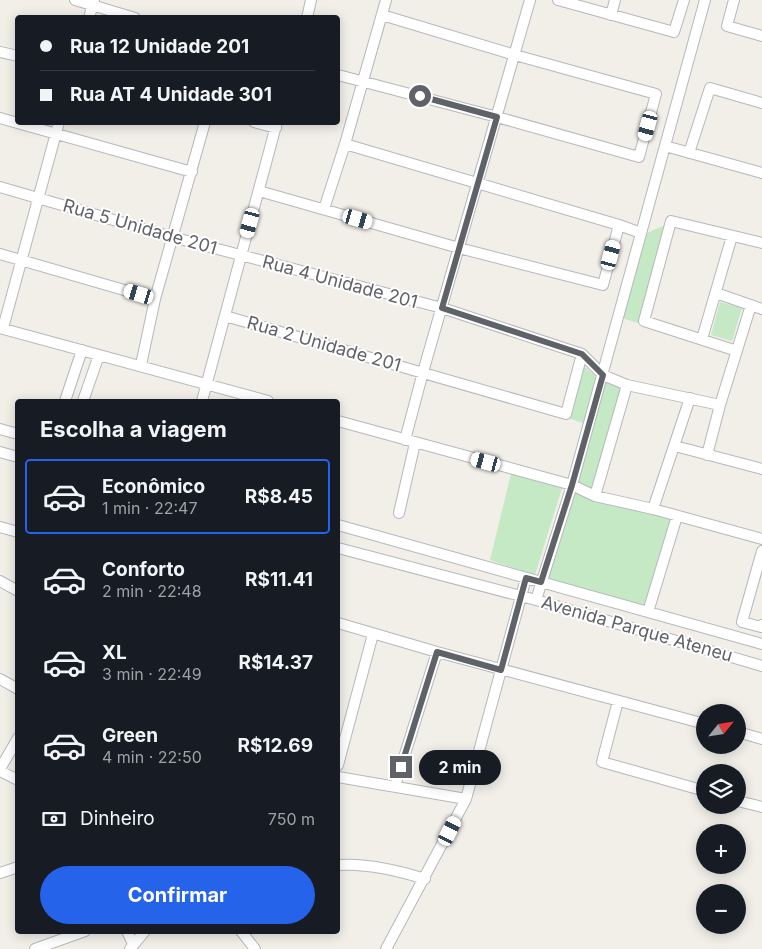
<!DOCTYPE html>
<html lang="pt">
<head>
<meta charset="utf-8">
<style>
  :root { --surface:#171b24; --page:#242831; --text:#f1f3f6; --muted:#9ea1a6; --line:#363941; --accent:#2563eb }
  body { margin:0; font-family:Inter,sans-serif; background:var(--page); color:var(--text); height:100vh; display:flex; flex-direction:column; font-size:19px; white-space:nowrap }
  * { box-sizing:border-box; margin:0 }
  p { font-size:16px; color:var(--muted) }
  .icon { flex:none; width:28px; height:28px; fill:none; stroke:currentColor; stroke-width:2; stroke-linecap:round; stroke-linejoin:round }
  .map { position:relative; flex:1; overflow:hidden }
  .drawer { position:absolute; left:15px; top:399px; width:325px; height:535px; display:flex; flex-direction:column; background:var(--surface); border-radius:5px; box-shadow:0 2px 12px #0003 }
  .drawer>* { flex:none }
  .banner { position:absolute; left:15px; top:15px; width:325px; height:110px; border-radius:5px; box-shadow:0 2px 12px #0003; display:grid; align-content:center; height:110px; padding:0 25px; background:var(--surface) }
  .needle { width:32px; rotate:60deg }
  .fabs { position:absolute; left:696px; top:704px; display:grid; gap:10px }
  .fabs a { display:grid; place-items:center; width:50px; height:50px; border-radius:50%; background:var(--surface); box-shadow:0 2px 12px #0003; font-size:25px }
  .end { position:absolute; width:22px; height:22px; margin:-11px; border:6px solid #5f6368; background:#fff; box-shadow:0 0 0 2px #fff }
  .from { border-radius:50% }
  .bubble { position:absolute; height:35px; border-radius:18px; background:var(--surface); box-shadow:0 2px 12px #0003; font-size:16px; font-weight:700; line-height:35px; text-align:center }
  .car { position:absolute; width:15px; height:30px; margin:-15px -8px; border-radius:6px; box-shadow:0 0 4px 1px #0007; background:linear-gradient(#fff 24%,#345 0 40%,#fff 0 76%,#345 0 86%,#fff 0) }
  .banner b { display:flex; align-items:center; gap:18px; height:48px; font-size:19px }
  .banner b+b { border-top:1px solid var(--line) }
  .banner i { width:12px; height:12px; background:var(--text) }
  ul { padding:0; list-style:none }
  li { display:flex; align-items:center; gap:15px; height:75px; margin:0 10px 8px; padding:0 15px; border:2px solid transparent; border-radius:5px }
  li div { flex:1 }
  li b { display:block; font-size:19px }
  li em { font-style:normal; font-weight:700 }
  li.current { border-color:var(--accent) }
  li>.icon { width:45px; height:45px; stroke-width:1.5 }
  h2 { padding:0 25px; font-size:22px; line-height:60px }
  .pay { display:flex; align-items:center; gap:12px; height:55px; padding:0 25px; font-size:19px }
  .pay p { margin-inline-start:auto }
  .primary-button { display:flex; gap:10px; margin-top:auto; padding:10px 25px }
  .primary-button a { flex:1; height:58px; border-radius:30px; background:var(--accent); color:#fff; font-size:20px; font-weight:700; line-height:58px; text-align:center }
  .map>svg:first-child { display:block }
  .green { fill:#c5e8c5 }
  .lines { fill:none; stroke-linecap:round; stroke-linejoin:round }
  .minor-casing { stroke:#b5b8bc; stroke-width:12 }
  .minor { stroke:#fff; stroke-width:10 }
  .route { stroke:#5f6368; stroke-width:6 }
  .labels { text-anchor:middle; stroke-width:4; stroke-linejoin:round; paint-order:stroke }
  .street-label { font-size:18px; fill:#5f6368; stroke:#fff }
</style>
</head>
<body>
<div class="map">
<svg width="762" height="949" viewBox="0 0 762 949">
  <rect width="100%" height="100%" fill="#f1efe8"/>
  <path class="green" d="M668,224L641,324L622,318L642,235Z
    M720,302L742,308L732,341L711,335Z
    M582,365L597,377L583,423L568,418Z
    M603,380L622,387L594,490L577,484Z
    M511,474L562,488L535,575L490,560Z
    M573,490L672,518L644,607L546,578Z"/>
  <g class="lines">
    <g class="minor-casing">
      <path id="minor" d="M75,0L135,18
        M558,0L674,32L684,0
        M734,0L727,26L762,36
        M611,15L615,0
        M89,18L94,0
        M307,18L311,0
        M0,52L18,56
        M338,75L497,117L639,157L656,94L515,55L382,15
        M0,118L192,172
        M254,122L276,128
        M345,144L619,225L641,233
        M665,146L762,173
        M689,153L710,88L762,103
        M0,187L172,237L442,308L582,354L603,375L627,385L720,405
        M259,191L459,248L603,285L619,225
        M324,209L345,144L386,0
        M0,254L155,299
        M716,293L762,309
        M225,316L566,414L582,354
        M0,328L268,401
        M3,328L59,122
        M702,339L732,236
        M737,351L644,321L671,221L762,243
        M141,365L155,299L205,122
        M65,401L82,350
        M83,401L99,355
        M202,401L277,122
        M338,421L572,485L595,496L653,509L762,539
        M0,429L18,434
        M405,440L423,372L530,0
        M675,446L762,469
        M0,452L18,457
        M707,455L720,405L751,305
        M595,496L627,385
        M653,509L690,398
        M399,513L415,443
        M338,525L762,644
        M0,527L18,532
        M338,548L536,600L762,666
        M762,551L742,622L761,627L762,625
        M0,581L18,591
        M536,600L572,485L705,0
        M648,612L677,516
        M338,623L437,652L705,724
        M0,679L18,689
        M618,701L602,762L705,791
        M738,732L762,739
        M338,765L373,634
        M0,769L18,738
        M0,771L18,780
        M338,777L466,799
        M395,786L437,652
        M738,801L762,807
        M338,865C367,863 397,870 425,879
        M0,873L18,867
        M127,931L133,944
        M241,931L255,949
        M35,949L85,931
        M130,949L145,931
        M386,949L466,799L526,578"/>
    </g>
    <use href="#minor" class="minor"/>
  </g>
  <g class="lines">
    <path class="route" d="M401,767L437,652L501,670L526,578L541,582L572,485L603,375L582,354L442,308L497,117L420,96"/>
  </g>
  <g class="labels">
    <g class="street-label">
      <text transform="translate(140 227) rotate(16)" y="6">Rua 5 Unidade 201</text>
      <text transform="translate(340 282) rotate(15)" y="6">Rua 4 Unidade 201</text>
      <text transform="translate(324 344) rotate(16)" y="6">Rua 2 Unidade 201</text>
      <text transform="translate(637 629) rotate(16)" y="6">Avenida Parque Ateneu</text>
    </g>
  </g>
</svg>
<div class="fabs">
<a><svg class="needle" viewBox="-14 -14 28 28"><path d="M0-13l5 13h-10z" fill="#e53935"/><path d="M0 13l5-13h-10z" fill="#9ea1a6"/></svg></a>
<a><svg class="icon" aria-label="layers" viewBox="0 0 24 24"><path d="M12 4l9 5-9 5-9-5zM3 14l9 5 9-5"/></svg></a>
<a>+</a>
<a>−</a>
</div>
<i class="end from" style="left:420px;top:96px"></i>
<i class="end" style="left:401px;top:767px"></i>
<div class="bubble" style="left:419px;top:750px;width:82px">2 min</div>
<i class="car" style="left:648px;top:126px;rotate:195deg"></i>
<i class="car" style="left:358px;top:219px;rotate:106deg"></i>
<i class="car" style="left:250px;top:223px;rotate:195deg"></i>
<i class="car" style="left:611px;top:255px;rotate:15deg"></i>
<i class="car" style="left:139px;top:294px;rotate:287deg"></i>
<i class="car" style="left:486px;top:462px;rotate:285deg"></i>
<i class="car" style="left:450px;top:831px;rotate:27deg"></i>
<div class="banner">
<b><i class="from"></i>Rua 12 Unidade 201</b>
<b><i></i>Rua AT 4 Unidade 301</b>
</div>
<section class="drawer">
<h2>Escolha a viagem</h2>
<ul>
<li class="current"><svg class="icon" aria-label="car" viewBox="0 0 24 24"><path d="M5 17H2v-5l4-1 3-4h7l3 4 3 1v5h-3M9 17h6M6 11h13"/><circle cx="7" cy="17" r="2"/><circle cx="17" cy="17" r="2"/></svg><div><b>Econômico</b><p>1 min · 22:47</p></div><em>R$8.45</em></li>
<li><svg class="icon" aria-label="car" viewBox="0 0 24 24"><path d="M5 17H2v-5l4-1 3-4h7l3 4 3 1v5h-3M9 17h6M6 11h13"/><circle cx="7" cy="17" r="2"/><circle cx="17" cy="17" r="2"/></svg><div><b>Conforto</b><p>2 min · 22:48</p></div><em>R$11.41</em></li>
<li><svg class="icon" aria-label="car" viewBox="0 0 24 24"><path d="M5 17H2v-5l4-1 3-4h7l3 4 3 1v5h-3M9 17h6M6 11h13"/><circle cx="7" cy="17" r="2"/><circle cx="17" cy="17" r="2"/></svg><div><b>XL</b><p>3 min · 22:49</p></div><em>R$14.37</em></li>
<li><svg class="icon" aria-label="car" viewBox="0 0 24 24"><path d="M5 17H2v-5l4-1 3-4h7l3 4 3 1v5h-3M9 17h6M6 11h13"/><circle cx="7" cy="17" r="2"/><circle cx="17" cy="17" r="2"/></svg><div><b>Green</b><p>4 min · 22:50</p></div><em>R$12.69</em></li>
</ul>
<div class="pay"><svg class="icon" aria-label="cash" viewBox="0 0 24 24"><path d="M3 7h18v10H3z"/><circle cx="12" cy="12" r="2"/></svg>Dinheiro<p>750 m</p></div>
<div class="primary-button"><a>Confirmar</a></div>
</section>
</div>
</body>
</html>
